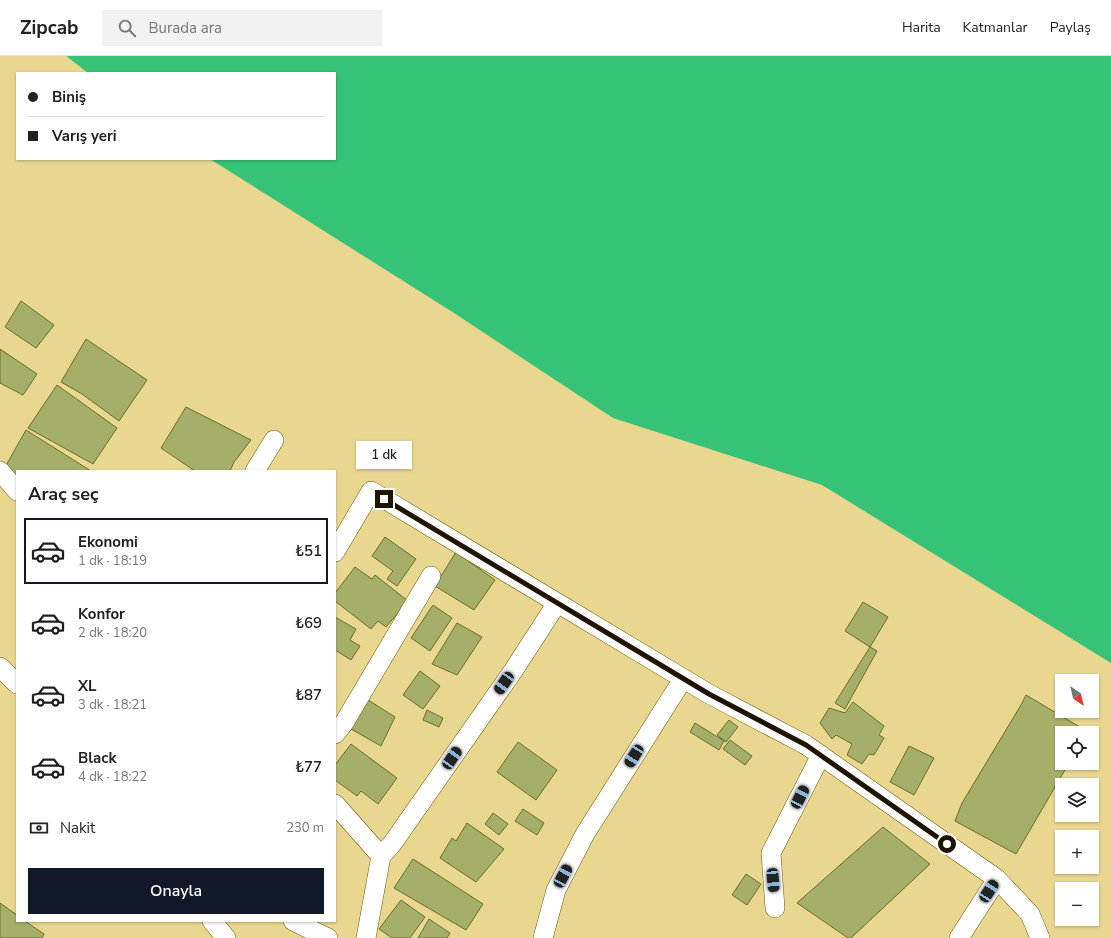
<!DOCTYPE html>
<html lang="tr">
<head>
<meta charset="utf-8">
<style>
  :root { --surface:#fff; --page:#f2f2f2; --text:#202124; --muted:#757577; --line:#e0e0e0; --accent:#111827 }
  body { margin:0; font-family:"Nunito Sans",sans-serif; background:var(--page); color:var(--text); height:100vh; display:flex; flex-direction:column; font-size:15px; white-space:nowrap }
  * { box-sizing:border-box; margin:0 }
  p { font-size:13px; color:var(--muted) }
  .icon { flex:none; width:22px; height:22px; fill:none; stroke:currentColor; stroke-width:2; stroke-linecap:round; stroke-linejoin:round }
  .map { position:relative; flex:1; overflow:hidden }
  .panel { position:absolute; left:16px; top:414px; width:320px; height:452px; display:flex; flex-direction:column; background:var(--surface); border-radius:0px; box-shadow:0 1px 3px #0004 }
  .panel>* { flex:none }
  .hud { position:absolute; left:16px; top:16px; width:320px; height:88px; border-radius:0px; box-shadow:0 1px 3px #0004; display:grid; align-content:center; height:88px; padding:0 12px; background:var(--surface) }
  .needle { width:26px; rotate:145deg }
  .controls { position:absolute; left:1055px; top:618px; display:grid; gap:8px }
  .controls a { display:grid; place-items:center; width:44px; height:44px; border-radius:0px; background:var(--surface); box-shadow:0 1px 3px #0004; font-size:20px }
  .end { position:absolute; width:18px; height:18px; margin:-9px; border:5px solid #1d1500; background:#fff; box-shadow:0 0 0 2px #fff }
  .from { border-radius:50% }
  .bubble { position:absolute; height:28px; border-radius:0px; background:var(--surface); box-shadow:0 1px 3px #0004; font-size:13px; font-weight:600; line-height:28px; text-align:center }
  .car { position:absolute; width:12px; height:24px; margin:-12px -6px; border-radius:5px; box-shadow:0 0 3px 1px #0007; background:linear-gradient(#222 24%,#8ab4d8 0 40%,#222 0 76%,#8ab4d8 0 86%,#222 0) }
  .hud b { display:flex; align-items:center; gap:14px; height:38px; font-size:15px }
  .hud b+b { border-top:1px solid var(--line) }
  .hud i { width:10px; height:10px; background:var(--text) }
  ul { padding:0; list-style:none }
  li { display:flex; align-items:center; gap:12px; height:66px; margin:0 8px 6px; padding:0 4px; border:2px solid transparent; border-radius:0px }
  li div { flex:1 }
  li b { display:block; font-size:15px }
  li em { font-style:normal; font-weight:600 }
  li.active { border-color:var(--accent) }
  li>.icon { width:36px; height:36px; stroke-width:1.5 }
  h2 { padding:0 12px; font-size:18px; line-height:48px }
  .pay { display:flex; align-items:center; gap:10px; height:44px; padding:0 12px; font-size:15px }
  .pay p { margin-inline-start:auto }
  .button { display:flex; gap:8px; margin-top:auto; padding:8px 12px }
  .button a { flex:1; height:46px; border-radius:0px; background:var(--accent); color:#fff; font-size:16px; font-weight:600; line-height:46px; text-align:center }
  header { display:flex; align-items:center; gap:24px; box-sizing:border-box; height:56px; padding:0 20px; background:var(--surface); border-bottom:1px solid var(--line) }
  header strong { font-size:19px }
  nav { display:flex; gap:22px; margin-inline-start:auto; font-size:14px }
  .search { width:280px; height:36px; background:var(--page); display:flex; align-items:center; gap:10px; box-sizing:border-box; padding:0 14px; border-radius:0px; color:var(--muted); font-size:15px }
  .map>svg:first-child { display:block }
  .water { fill:#36c378 }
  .building { fill:#a6af6a; stroke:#666e2a }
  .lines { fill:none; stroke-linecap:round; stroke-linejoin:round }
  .minor-casing { stroke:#675504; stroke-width:20 }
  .minor { stroke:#fff; stroke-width:19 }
  .route { stroke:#1d1500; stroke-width:5 }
</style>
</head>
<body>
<header>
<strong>Zipcab</strong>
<div class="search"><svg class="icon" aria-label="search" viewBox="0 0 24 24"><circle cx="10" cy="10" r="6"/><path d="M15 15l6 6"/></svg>Burada ara</div>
<nav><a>Harita</a><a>Katmanlar</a><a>Paylaş</a></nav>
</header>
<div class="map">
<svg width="1111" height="882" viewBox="0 0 1111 882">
  <rect width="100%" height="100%" fill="#e9d790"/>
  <path class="water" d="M66,0H1111V607L822,429L613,362L454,257L210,103H335V17H88Z"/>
  <path class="building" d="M21,245L54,269L36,292L5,271Z
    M86,283L147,324L119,365L82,338L61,326Z
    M0,293L37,318L23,339L0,327Z
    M57,329L117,372L93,408L28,372Z
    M186,351L251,384L234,406L230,415H195L161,392Z
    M26,374L91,415H17V421L4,413Z
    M385,481L416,503L397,530L387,523L393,515L372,500Z
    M456,496L495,524L474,554L435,530Z
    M355,511L372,523L375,519L408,545L386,571L378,565L371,573L335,545V537Z
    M863,546L888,561L870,591L845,575Z
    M433,549L452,562L430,595L411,582Z
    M335,561L356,573L350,584L360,590L351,604L335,594Z
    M457,567L482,581L457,619L432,608Z
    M870,591L877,595L845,653L835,647Z
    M420,615L440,630L423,653L403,639Z
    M1026,639L1090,677H1062V707H1069L1016,798L955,765L962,747L1021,649Z
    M365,642L395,661L381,690L351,673Z
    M853,646L884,670L879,679L884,682L874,699L869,698L862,708L847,699L852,688L836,679L832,683L820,667L829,652L845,657Z
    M427,654L443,662L439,671L423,664Z
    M729,664L738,671L726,686L717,679Z
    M695,667L724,685L719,694L690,676Z
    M730,684L752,700L745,709L723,693Z
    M518,686L557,714L536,744L497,716Z
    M351,688L397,722L378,748L361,735L357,740L335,724V709Z
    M909,690L934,702L914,739L890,726Z
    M523,753L544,767L537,779L515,765Z
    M493,757L508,768L499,779L485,768Z
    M467,767L504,793L476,826L440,802L452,782L456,785Z
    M883,771L930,808L851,882H848L797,847Z
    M413,803L483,848L466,874L394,832Z
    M746,818L761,828L747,849L732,839Z
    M401,844L425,861L410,882H392L379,873Z
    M0,847L17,859V865H25L44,878L42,882H0Z
    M429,863L450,877L447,882H418Z"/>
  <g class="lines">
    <g class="minor-casing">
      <path id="minor" d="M0,415L17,435
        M255,415L274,384
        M335,496L371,435L709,638L806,689L997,823L1030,858L1040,882
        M0,611L17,628
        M335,678L344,667L431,520
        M335,748L381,800
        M775,852L771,797L821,699
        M212,865L226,882
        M293,865L328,882
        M366,882L381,800L392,788L513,615L557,547
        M543,882L556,834L585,778L683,623
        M959,882L997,823"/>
    </g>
    <use href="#minor" class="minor"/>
  </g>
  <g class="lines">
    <path class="route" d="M384,443L709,638L806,689L947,788"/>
  </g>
</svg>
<div class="controls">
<a><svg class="needle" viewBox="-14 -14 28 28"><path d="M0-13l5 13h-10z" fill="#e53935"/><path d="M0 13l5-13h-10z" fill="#757577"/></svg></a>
<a><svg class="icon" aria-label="locate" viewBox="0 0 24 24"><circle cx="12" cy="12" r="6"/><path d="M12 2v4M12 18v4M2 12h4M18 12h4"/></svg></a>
<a><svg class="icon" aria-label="layers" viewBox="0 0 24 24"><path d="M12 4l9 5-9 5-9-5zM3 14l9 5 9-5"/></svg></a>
<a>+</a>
<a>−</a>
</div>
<i class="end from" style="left:947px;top:788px"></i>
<i class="end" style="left:384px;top:443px"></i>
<div class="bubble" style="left:356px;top:385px;width:56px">1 dk</div>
<i class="car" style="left:504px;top:627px;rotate:215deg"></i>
<i class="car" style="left:634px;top:700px;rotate:212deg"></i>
<i class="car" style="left:452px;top:702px;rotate:34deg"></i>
<i class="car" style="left:800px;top:741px;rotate:27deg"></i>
<i class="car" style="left:563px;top:820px;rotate:28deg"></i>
<i class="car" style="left:773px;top:824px;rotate:175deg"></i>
<i class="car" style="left:989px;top:835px;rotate:33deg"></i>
<div class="hud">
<b><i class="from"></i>Biniş</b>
<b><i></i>Varış yeri</b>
</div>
<section class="panel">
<h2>Araç seç</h2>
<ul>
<li class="active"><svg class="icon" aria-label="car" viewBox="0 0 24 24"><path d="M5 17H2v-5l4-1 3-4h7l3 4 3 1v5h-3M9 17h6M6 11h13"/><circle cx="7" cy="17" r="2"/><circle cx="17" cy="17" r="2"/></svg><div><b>Ekonomi</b><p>1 dk · 18:19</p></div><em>₺51</em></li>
<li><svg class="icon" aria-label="car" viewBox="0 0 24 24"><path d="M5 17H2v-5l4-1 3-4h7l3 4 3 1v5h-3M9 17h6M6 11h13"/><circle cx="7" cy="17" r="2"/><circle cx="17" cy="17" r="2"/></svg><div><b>Konfor</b><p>2 dk · 18:20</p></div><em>₺69</em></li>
<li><svg class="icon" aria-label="car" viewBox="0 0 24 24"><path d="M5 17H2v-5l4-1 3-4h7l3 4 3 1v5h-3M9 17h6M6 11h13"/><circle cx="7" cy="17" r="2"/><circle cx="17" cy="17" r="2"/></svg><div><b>XL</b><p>3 dk · 18:21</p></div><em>₺87</em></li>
<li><svg class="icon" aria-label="car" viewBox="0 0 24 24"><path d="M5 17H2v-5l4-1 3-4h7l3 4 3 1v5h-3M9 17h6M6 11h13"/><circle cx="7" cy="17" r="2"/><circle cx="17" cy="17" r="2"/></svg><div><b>Black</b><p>4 dk · 18:22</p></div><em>₺77</em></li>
</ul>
<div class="pay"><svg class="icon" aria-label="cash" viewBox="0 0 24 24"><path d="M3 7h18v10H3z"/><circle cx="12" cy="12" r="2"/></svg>Nakit<p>230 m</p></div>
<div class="button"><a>Onayla</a></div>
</section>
</div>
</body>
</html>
